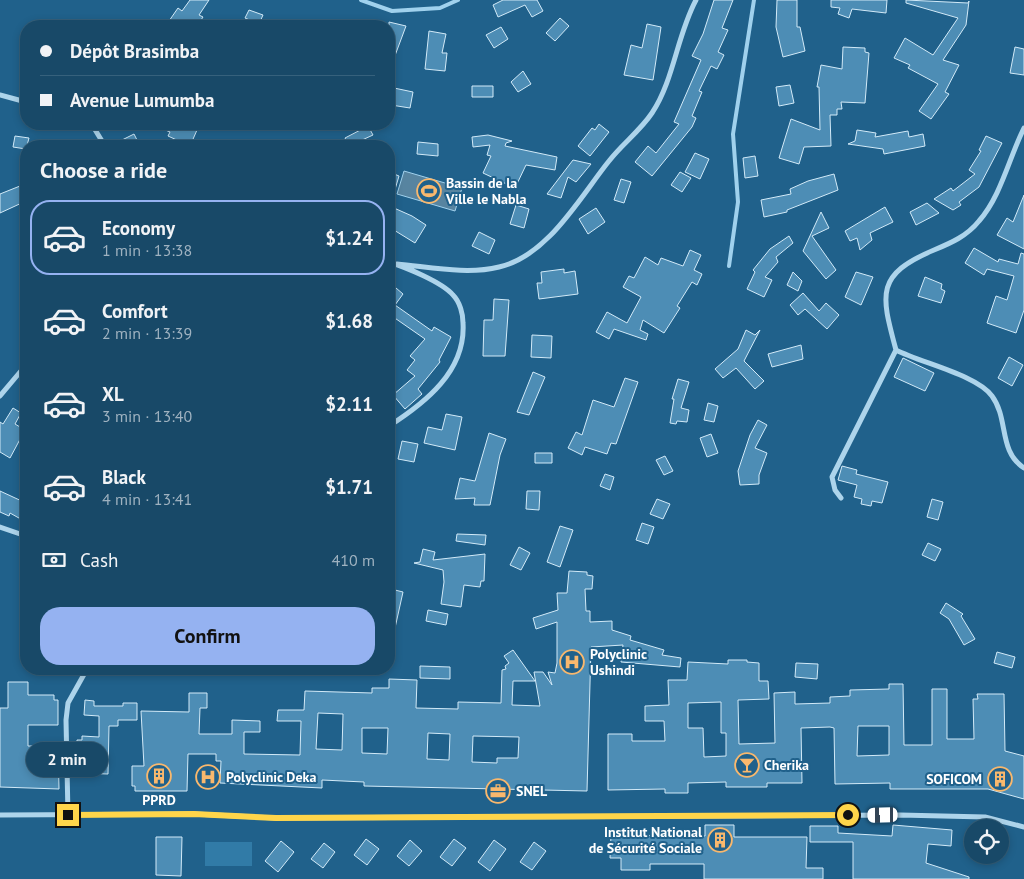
<!DOCTYPE html>
<html lang="en">
<head>
<meta charset="utf-8">
<style>
  :root { --surface:#184968; --page:#21506e; --text:#f1f3f6; --muted:#9fb2c0; --line:#36617c; --accent:#95b2f1 }
  body { margin:0; font-family:"PT Sans",sans-serif; background:var(--page); color:var(--text); height:100vh; display:flex; flex-direction:column; font-size:19px; white-space:nowrap }
  * { box-sizing:border-box; margin:0 }
  p { font-size:16px; color:var(--muted) }
  .icon { flex:none; width:28px; height:28px; fill:none; stroke:currentColor; stroke-width:2; stroke-linecap:round; stroke-linejoin:round }
  .map { position:relative; flex:1; overflow:hidden }
  .panel { position:absolute; left:20px; top:140px; width:375px; height:535px; display:flex; flex-direction:column; background:var(--surface); border-radius:20px; box-shadow:0 2px 8px #0003,0 0 0 1px var(--line) }
  .panel>* { flex:none }
  .guide { position:absolute; left:20px; top:20px; width:375px; height:110px; border-radius:20px; box-shadow:0 2px 8px #0003,0 0 0 1px var(--line); display:grid; align-content:center; height:110px; padding:0 20px; background:var(--surface) }
  .controls { position:absolute; left:964px; top:819px; display:grid; gap:10px }
  .controls a { display:grid; place-items:center; width:45px; height:45px; border-radius:50%; background:var(--surface); box-shadow:0 2px 8px #0003,0 0 0 1px var(--line); font-size:25px }
  .end { position:absolute; width:22px; height:22px; margin:-11px; border:6px solid #ffd54a; background:#111; box-shadow:0 0 0 2px #111 }
  .from { border-radius:50% }
  .bubble { position:absolute; height:35px; border-radius:18px; background:var(--surface); box-shadow:0 2px 8px #0003,0 0 0 1px var(--line); font-size:16px; font-weight:800; line-height:35px; text-align:center }
  .car { position:absolute; width:15px; height:30px; margin:-15px -8px; border-radius:6px; box-shadow:0 0 4px 1px #0007; background:linear-gradient(#fff 24%,#345 0 40%,#fff 0 76%,#345 0 86%,#fff 0) }
  .guide b { display:flex; align-items:center; gap:18px; height:48px; font-size:19px }
  .guide b+b { border-top:1px solid var(--line) }
  .guide i { width:12px; height:12px; background:var(--text) }
  ul { padding:0; list-style:none }
  li { display:flex; align-items:center; gap:15px; height:75px; margin:0 10px 8px; padding:0 10px; border:2px solid transparent; border-radius:20px }
  li div { flex:1 }
  li b { display:block; font-size:19px }
  li em { font-style:normal; font-weight:800 }
  li.active { border-color:var(--accent) }
  li>.icon { width:45px; height:45px; stroke-width:1.5 }
  h2 { padding:0 20px; font-size:22px; line-height:60px }
  .pay { display:flex; align-items:center; gap:12px; height:55px; padding:0 20px; font-size:19px }
  .pay p { margin-inline-start:auto }
  .cta { display:flex; gap:10px; margin-top:auto; padding:10px 20px }
  .cta a { flex:1; height:58px; border-radius:20px; background:var(--accent); color:#111; font-size:20px; font-weight:800; line-height:58px; text-align:center }
  .map>svg:first-child { display:block }
  .green { fill:#317ba7 }
  .water { fill:#5784a0; stroke:#a0d1ed }
  .lines { fill:none; stroke-linecap:round; stroke-linejoin:round }
  .stream { stroke:#a0d1ed; stroke-width:4 }
  .building { fill:#4d8db5; stroke:#d2eaf8; fill-rule:evenodd }
  .minor { stroke:#add4eb; stroke-width:5 }
  .route { stroke:#ffd54a; stroke-width:6 }
  .labels { text-anchor:middle; stroke-width:4; stroke-linejoin:round; paint-order:stroke }
  .poi-label { font-size:14px; font-weight:bold; fill:#fff; stroke:#20618b; text-anchor:start }
</style>
</head>
<body>
<div class="map">
<svg width="1024" height="879" viewBox="0 0 1024 879">
  <rect width="100%" height="100%" fill="#20618b"/>
  <path class="green" d="M205,842H252V866H205Z"/>
  <path class="water" d="M404,171L462,188L455,211L397,194Z"/>
  <g class="lines">
    <path class="stream" d="M361,0L392,11L440,8L458,0
      M729,266L738,202L733,134L754,0"/>
  </g>
  <path class="building" d="M190,0H209L199,15L203,17L197,26H190L182,21L179,26H173L169,21L178,8L182,11Z
    M503,0H537L543,11L532,17L525,5L498,17L493,5Z
    M714,0H733L722,28L728,30L718,52L724,55L717,69L711,66L699,91L702,92L692,116L696,118L692,127L652,176L635,162L648,146L656,153L679,124L674,122L701,60L692,56L703,34Z
    M777,0H797V27H800L805,51L783,57L776,27Z
    M831,0H887L886,13L852,9L849,18L838,14L840,8L831,7Z
    M906,0L968,3L969,1L966,25L943,60L959,65L945,92L949,94L931,119L919,111L938,84L908,68L910,65L894,58L905,38L933,55L958,18L906,3Z
    M249,10L263,15L259,24L245,18Z
    M560,18L569,26L555,41L546,33Z
    M389,22L406,26L390,69H389Z
    M647,24L661,27L653,80L624,75L631,45L642,48Z
    M501,27L508,39L494,48L486,35Z
    M429,31L446,34L442,53H447L445,71L425,69Z
    M843,47L865,48V52L869,53L865,103L841,102L842,109H837V115H830L831,146L804,147L799,164L779,158L791,119L820,130L819,87H817L821,65L842,69Z
    M1015,47L1024,49V75L1010,73Z
    M523,71L531,84L518,92L511,82Z
    M790,85L794,103L779,106L776,87Z
    M472,86H493V97H472Z
    M394,88L413,92L410,108L391,105Z
    M151,124H184L197,130L190,146L168,136L170,132Z
    M599,124L609,132L590,156L578,146L592,128L595,130Z
    M368,126L373,135L349,146L345,138Z
    M857,130L876,133L875,137L908,131L909,137L923,134L925,146L884,154L883,149L848,144L855,141Z
    M134,134L140,146H110Z
    M488,135L512,141L506,143L505,146L557,157L555,170L526,165L515,188L483,173L491,156L487,155L490,145L473,147L472,137Z
    M15,136L29,138L26,149L13,147Z
    M986,136L1002,143L979,187L959,202L961,205L953,210L934,199L951,188L953,191L975,174L969,170L981,151L979,150Z
    M418,142L438,144V156L417,154Z
    M695,153L709,159L700,179L685,172Z
    M755,156L758,176L745,178L743,158Z
    M573,160L591,164L576,182L568,177L561,198L547,194Z
    M389,172L399,176L391,203L389,202Z
    M680,172L691,178L682,192L671,185Z
    M834,174L838,190L787,210V212L764,217L761,200L791,194L790,189L808,181Z
    M621,179L631,182L624,203L614,200Z
    M20,186L26,189V201L0,213V194Z
    M1024,195V249L997,235L1007,218L1013,222Z
    M927,203L939,213L916,225L910,212Z
    M516,205L529,209L524,228L510,224Z
    M885,207L893,222L870,233L872,240L860,250L857,238L850,241L845,231Z
    M394,208L412,216L426,225L415,243L389,227V218Z
    M596,208L605,222L588,234L579,219Z
    M821,212L829,228L812,236L836,270L826,279L803,251Z
    M479,232L495,240L489,254L472,246Z
    M789,236L793,243L776,257L778,262L765,277L772,280L764,297L747,289L755,272L753,270L770,249Z
    M974,248L998,262L999,259L1018,264L1021,253L1024,254V310L1016,333L987,323L996,296L1007,300L1014,276L987,269L984,275L965,263Z
    M690,250L701,255L694,270L702,274L697,285L692,282L677,306L680,308L664,333L643,320L640,330L648,334L646,340L614,329L609,339L596,332L607,312L627,323L641,297L623,287L629,276L634,278L645,257L658,265L661,258L683,266Z
    M564,269V273L575,271L578,294L539,299L537,283H542L541,272Z
    M793,272L802,281L798,291L787,285Z
    M856,272L873,277L861,305L845,297Z
    M925,277L942,284L941,289L945,291L941,303L918,296Z
    M389,282L403,294L395,305L432,331L434,327L451,337L439,360L440,362L418,389L422,394L405,409L393,395L415,376L407,370L415,360L410,356L425,339L389,314Z
    M803,293L819,311L826,303L839,315L827,329L805,309L798,315L790,305Z
    M494,299L509,300L505,356H483L484,320H493Z
    M746,330L755,335L760,330L744,361L764,381L755,389L736,368L723,378L715,369L738,349Z
    M532,335L552,336L551,358L531,357Z
    M801,345L803,359L772,367L768,354Z
    M1009,357L1023,365L1012,386L998,378Z
    M903,358L934,373L925,391L894,377Z
    M533,372L545,377L529,415L517,412Z
    M625,378L638,382L616,444L611,443L607,454L585,447L582,455L568,448L576,432L582,435L593,400L614,407Z
    M678,379L689,382L681,408L689,410L687,422L677,421L676,424L670,423L674,399H672Z
    M708,403L718,406L714,422L704,420Z
    M13,408L21,413L15,424L25,430L10,458L0,452V422L3,424Z
    M446,414L462,417L455,450L424,443L428,427L442,430Z
    M758,420L767,425L755,448L767,453L759,475V484L740,485L738,471L750,435Z
    M489,433L506,439L500,455L490,505H474L475,498L455,499L460,478L475,481Z
    M711,434L718,453L707,457L700,438Z
    M402,441L418,444L414,462L398,459Z
    M535,453H552V463H535Z
    M665,456L673,471L664,475L656,460Z
    M842,466L857,470L856,474L888,482L882,503L872,501L871,506L861,504L862,499L854,497L857,485L838,480Z
    M605,474L614,477L610,490L600,486Z
    M0,491L26,503V522L10,513L9,516L0,512Z
    M527,491H540L539,510L526,509Z
    M657,499L670,504L663,519L650,514Z
    M932,499L943,502L938,520L927,517Z
    M642,523L654,527L648,544L636,540Z
    M560,526L573,530L560,567L547,562Z
    M457,534L486,535L485,545L456,541Z
    M928,543L941,549L935,561L922,555Z
    M519,547L530,553L521,570L510,565Z
    M423,549L435,552L433,560L485,554L484,581H481L480,587L464,585L461,607L441,604L444,582L443,570L414,563L420,562Z
    M569,571L587,572V575L593,576L592,589H585L586,611H590V622L612,621V630L631,636L630,640L664,650L662,655L681,658L680,667L621,662L623,645L591,647L587,791L364,786V782L322,780V788L220,783L221,761H216V754H188L187,791H135V786H132V766H144L141,711L189,712V693H207V708H200L199,734H232V720L260,721V732H244V754L300,755L301,721H277L278,710H304L305,691L372,693V688H389V679L417,680L416,708L458,709V702L501,703L502,670L506,669L505,666L509,663L504,656L513,650L535,681H513L512,705L540,706L534,672H543L552,685L548,672L555,673L557,663V622L536,629L533,618L558,610L557,593H567ZM318,713L343,714L342,750L316,749ZM362,728H388L387,754L362,753ZM428,733L450,734L449,760L427,759ZM473,736L519,737L518,758H497V763L472,762Z
    M391,589L403,592L393,637L389,636V599Z
    M946,603L963,614L961,616L975,639L964,645L949,619L940,613Z
    M428,610L448,614L446,625L426,621Z
    M997,652L1015,657L1012,668L994,663Z
    M728,660H747V662L759,663V681H768L769,699L738,700L739,744L775,743L774,693L795,692V704L830,703V697L850,696V690L889,689V684H903L904,745H932V689H947V739H974L973,699H978L977,694H1004L1005,751L1024,756V799L988,789H890V783L835,784L834,728L830,727L801,728L802,783H767V787H726V782L688,783V793H665V789L608,790V734H632V741H665L664,721H645V706L669,705L668,680H687L688,662L728,664ZM721,702V733H726V756L704,757L703,728H688V703ZM858,726H889V755L857,756Z
    M796,663L818,664L817,679L795,677Z
    M420,666L450,667V679L420,678Z
    M8,682H28V695H54V700H58V725H28V746H58L59,789L0,787V708H8Z
    M85,700L94,701V706H123V703H137V720H118V726H109L108,774L76,773L77,740H82V736L99,737V716L84,715Z
    M705,825H734V837H807L806,868H823V879H704V864H650V870H621V858H610L611,835L705,836Z
    M893,825L952,830L951,846L928,844L926,863L969,877V879H853V842H810V826H838V833L892,836Z
    M156,837H182L181,876L156,875Z
    M366,839L379,849L367,865L354,855Z
    M454,839L466,848L452,866L440,857Z
    M410,840L422,851L409,866L397,856Z
    M494,840L506,849L490,871L478,862Z
    M281,841L294,852L278,872L265,861Z
    M534,842L546,851L532,870L520,862Z
    M324,843L335,852L323,868L311,859Z"/>
  <g class="lines">
    <path class="minor" d="M0,95L26,102
      M87,124L94,128L105,146
      M1024,128C1009,158 1001,196 979,221C967,236 951,243 934,250C875,275 881,294 896,350C921,363 977,375 992,396C1009,419 998,451 1024,468
      M389,262C405,267 442,282 453,295C460,302 463,314 463,323C466,371 425,403 389,426
      M397,264C430,267 467,275 499,267C548,256 580,197 609,161C622,144 640,131 652,113C674,80 677,35 696,0
      M0,396L26,365
      M841,498L835,490L832,477L896,350
      M0,527L26,536
      M0,815L194,814L276,818L900,815L985,817L1024,827
      M68,815L66,720L68,703L87,669"/>
  </g>
  <g class="lines">
    <path class="route" d="M68,815L194,814L276,818L848,815"/>
  </g>
  <defs>
    <g id="stadium-ring" transform="scale(1.25)"><circle r="9.5" fill="#20618b" stroke="#f9b86d" stroke-width="1.5"/><path d="M0-5a6.5 5 0 1 0 0 10a6.5 5 0 1 0 0-10ZM-3.5-1.8h7v3.6h-7Z" fill="#f9b86d"/></g>
    <g id="hospital-ring" transform="scale(1.25)"><circle r="9.5" fill="#20618b" stroke="#f9b86d" stroke-width="1.5"/><path d="M-5-5h3v3.5h4V-5h3V5h-3V1.5h-4V5h-3Z" fill="#f9b86d"/></g>
    <g id="bar-ring" transform="scale(1.25)"><circle r="9.5" fill="#20618b" stroke="#f9b86d" stroke-width="1.5"/><path d="M-6-5H6L.8 .8V4.5H3.5V6h-7V4.5H-.8V.8Z" fill="#f9b86d"/></g>
    <g id="building-ring" transform="scale(1.25)"><circle r="9.5" fill="#20618b" stroke="#f9b86d" stroke-width="1.5"/><path d="M-4-6H4V6H1V3H-1V6H-4ZM-2.5-4.3h1.7v1.8h-1.7ZM.8-4.3h1.7v1.8H.8ZM-2.5-1h1.7V.8h-1.7ZM.8-1h1.7V.8H.8Z" fill="#f9b86d"/></g>
    <g id="office-ring" transform="scale(1.25)"><circle r="9.5" fill="#20618b" stroke="#f9b86d" stroke-width="1.5"/><path d="M-6-3h4V-5.5h4V-3h4V5H-6ZM-1-4.5V-3h2v-1.5ZM-6 0V1H6V0Z" fill="#f9b86d"/></g>
  </defs>
  <g fill-rule="evenodd">
    <use href="#stadium-ring" x="429" y="191"/>
    <use href="#hospital-ring" x="572" y="662"/>
    <use href="#bar-ring" x="747" y="765"/>
    <use href="#building-ring" x="159" y="776"/>
    <use href="#hospital-ring" x="208" y="777"/>
    <use href="#building-ring" x="1000" y="779"/>
    <use href="#office-ring" x="498" y="791"/>
    <use href="#building-ring" x="720" y="840"/>
  </g>
  <g class="labels">
    <g class="poi-label">
      <text x="446" y="188">Bassin de la<tspan x="446" dy="16">Ville le Nabla</tspan></text>
      <text x="590" y="659">Polyclinic<tspan x="590" dy="16">Ushindi</tspan></text>
      <text x="764" y="770">Cherika</text>
      <text x="226" y="782">Polyclinic Deka</text>
      <text x="982" y="784" text-anchor="end">SOFICOM</text>
      <text x="516" y="796">SNEL</text>
      <text x="159" y="805" text-anchor="middle">PPRD</text>
      <text x="702" y="837" text-anchor="end">Institut National<tspan x="702" dy="16">de Sécurité Sociale</tspan></text>
    </g>
  </g>
</svg>
<div class="controls">
<a><svg class="icon" aria-label="locate" viewBox="0 0 24 24"><circle cx="12" cy="12" r="6"/><path d="M12 2v4M12 18v4M2 12h4M18 12h4"/></svg></a>
</div>
<i class="end from" style="left:848px;top:815px"></i>
<i class="end" style="left:68px;top:815px"></i>
<div class="bubble" style="left:26px;top:742px;width:82px">2 min</div>
<i class="car" style="left:883px;top:815px;rotate:269deg"></i>
<div class="guide">
<b><i class="from"></i>Dépôt Brasimba</b>
<b><i></i>Avenue Lumumba</b>
</div>
<section class="panel">
<h2>Choose a ride</h2>
<ul>
<li class="active"><svg class="icon" aria-label="car" viewBox="0 0 24 24"><path d="M5 17H2v-5l4-1 3-4h7l3 4 3 1v5h-3M9 17h6M6 11h13"/><circle cx="7" cy="17" r="2"/><circle cx="17" cy="17" r="2"/></svg><div><b>Economy</b><p>1 min · 13:38</p></div><em>$1.24</em></li>
<li><svg class="icon" aria-label="car" viewBox="0 0 24 24"><path d="M5 17H2v-5l4-1 3-4h7l3 4 3 1v5h-3M9 17h6M6 11h13"/><circle cx="7" cy="17" r="2"/><circle cx="17" cy="17" r="2"/></svg><div><b>Comfort</b><p>2 min · 13:39</p></div><em>$1.68</em></li>
<li><svg class="icon" aria-label="car" viewBox="0 0 24 24"><path d="M5 17H2v-5l4-1 3-4h7l3 4 3 1v5h-3M9 17h6M6 11h13"/><circle cx="7" cy="17" r="2"/><circle cx="17" cy="17" r="2"/></svg><div><b>XL</b><p>3 min · 13:40</p></div><em>$2.11</em></li>
<li><svg class="icon" aria-label="car" viewBox="0 0 24 24"><path d="M5 17H2v-5l4-1 3-4h7l3 4 3 1v5h-3M9 17h6M6 11h13"/><circle cx="7" cy="17" r="2"/><circle cx="17" cy="17" r="2"/></svg><div><b>Black</b><p>4 min · 13:41</p></div><em>$1.71</em></li>
</ul>
<div class="pay"><svg class="icon" aria-label="cash" viewBox="0 0 24 24"><path d="M3 7h18v10H3z"/><circle cx="12" cy="12" r="2"/></svg>Cash<p>410 m</p></div>
<div class="cta"><a>Confirm</a></div>
</section>
</div>
</body>
</html>
